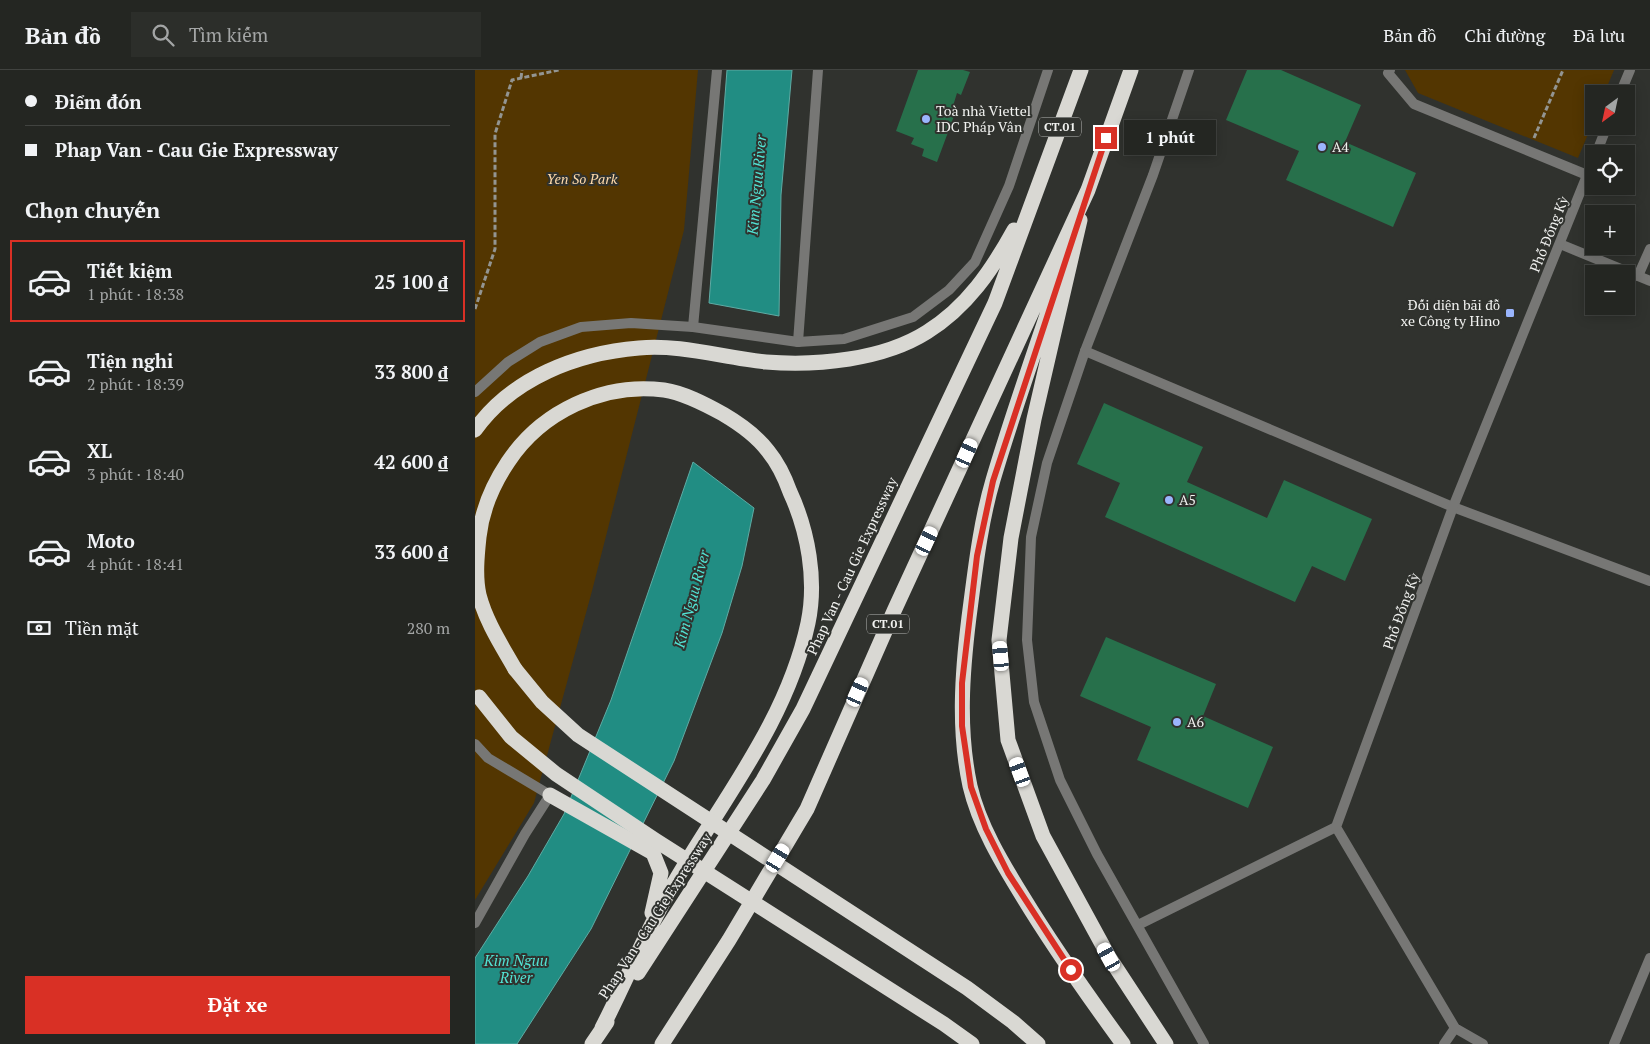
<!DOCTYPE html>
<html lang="vi">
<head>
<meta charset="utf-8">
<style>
  :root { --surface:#242622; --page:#2c2e2a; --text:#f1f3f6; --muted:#a3a5a5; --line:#414340; --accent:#d93025 }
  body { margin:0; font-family:"PT Serif",serif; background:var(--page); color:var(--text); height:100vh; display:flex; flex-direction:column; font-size:19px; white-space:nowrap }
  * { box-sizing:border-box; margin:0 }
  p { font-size:16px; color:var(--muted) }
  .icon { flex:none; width:28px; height:28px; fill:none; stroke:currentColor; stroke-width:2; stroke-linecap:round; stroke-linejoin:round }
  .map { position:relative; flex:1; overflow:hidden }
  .details { display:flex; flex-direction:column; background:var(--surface); width:475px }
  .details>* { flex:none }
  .hud { display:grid; align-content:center; height:110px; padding:0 25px; background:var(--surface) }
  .needle { width:32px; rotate:213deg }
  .buttons { position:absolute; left:1110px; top:15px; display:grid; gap:10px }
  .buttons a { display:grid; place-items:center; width:50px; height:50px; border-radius:0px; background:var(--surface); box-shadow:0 2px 12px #0003,0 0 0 1px var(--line); font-size:25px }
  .end { position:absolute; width:22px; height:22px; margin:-11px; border:6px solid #d93025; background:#fff; box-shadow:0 0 0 2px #fff }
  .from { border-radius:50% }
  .bubble { position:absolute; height:35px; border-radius:0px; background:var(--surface); box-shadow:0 2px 12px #0003,0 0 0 1px var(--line); font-size:16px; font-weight:700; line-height:35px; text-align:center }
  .car { position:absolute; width:15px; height:30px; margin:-15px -8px; border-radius:6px; box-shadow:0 0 4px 1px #0007; background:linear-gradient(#fff 24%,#345 0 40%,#fff 0 76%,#345 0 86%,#fff 0) }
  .hud b { display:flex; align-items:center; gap:18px; height:48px; font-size:19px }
  .hud b+b { border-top:1px solid var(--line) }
  .hud i { width:12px; height:12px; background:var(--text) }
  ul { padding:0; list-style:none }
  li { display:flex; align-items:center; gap:15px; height:82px; margin:0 10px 8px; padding:0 15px; border:2px solid transparent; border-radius:0px }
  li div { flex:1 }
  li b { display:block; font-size:19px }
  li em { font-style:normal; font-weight:700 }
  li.selected { border-color:var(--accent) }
  li>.icon { width:45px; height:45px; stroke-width:1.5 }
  h2 { padding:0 25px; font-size:22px; line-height:60px }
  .pay { display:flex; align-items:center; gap:12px; height:55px; padding:0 25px; font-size:19px }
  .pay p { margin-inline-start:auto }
  .cta { display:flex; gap:10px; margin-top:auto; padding:10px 25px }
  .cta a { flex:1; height:58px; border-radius:0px; background:var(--accent); color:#fff; font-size:20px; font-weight:700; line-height:58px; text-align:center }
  header { display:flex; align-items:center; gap:30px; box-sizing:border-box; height:70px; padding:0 25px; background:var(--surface); border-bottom:1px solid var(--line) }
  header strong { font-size:24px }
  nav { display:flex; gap:28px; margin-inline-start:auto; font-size:18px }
  .search { width:350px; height:45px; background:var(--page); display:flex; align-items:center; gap:12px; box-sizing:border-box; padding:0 18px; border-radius:0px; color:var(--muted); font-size:19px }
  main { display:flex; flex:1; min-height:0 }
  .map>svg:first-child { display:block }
  .green { fill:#533601 }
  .water { fill:#218d83; stroke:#5faba4 }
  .building { fill:#27704b }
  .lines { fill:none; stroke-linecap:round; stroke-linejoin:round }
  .path { stroke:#939592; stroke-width:3; stroke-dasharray:5 2.5; stroke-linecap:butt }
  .service { stroke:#777775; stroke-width:10 }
  .minor { stroke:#777775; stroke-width:10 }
  .tertiary { stroke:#777775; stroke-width:10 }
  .motorway { stroke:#d9d8d3; stroke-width:15 }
  .motorway-bridge { stroke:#d9d8d3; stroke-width:15 }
  .route { stroke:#d93025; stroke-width:6 }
  .poi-dot { fill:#9ab5fd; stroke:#30322e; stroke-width:2 }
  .labels { text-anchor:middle; stroke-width:4; stroke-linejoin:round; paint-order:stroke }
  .shield { fill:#30322e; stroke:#b7b8b6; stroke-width:1 }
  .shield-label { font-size:12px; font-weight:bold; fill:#f1f2f0 }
  .poi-label { font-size:14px; fill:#f1f2f0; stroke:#30322e; text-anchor:start }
  .park-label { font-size:14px; font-style:italic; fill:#ffdaaa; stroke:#30322e }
  .street-label { font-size:14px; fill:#f1f2f0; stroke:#30322e }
  .water-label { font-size:15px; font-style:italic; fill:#52e3d4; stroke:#30322e }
</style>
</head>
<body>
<header>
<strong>Bản đồ</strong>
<div class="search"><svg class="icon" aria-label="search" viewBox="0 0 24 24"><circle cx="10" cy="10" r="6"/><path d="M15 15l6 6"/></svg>Tìm kiếm</div>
<nav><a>Bản đồ</a><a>Chỉ đường</a><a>Đã lưu</a></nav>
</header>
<main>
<section class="details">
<div class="hud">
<b><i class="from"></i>Điểm đón</b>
<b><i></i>Phap Van - Cau Gie Expressway</b>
</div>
<h2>Chọn chuyến</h2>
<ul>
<li class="selected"><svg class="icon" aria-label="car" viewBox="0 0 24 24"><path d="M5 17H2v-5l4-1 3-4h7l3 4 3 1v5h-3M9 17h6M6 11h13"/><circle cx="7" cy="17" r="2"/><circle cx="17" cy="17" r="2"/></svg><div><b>Tiết kiệm</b><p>1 phút · 18:38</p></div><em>25 100 ₫</em></li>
<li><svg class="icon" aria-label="car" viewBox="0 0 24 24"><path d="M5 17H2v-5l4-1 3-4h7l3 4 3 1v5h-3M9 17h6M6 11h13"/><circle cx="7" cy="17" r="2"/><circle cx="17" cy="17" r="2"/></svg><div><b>Tiện nghi</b><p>2 phút · 18:39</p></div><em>33 800 ₫</em></li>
<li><svg class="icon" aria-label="car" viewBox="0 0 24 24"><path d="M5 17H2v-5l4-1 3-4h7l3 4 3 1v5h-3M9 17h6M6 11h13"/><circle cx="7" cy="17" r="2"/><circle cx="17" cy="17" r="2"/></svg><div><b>XL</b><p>3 phút · 18:40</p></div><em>42 600 ₫</em></li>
<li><svg class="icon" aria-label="car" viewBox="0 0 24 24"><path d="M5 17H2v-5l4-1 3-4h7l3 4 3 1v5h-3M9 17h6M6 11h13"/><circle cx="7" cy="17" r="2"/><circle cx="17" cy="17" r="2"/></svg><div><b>Moto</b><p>4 phút · 18:41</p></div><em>33 600 ₫</em></li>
</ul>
<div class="pay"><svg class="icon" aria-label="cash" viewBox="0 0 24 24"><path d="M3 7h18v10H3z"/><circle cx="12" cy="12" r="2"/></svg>Tiền mặt<p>280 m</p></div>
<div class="cta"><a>Đặt xe</a></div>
</section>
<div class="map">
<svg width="1175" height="974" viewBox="0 0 1175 974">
  <rect width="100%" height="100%" fill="#30322e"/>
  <path class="green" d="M0,0H223L209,160L117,521L59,733L0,830Z
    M930,0H1139L1129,24H1119V50L1103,88L943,23Z"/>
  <path class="water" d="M252,0H317L306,125L304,246L234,233Z
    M218,392L279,438L267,496L247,563L199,691L116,859L42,974H0V888L53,806L89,744L136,630Z"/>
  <path class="building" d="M443,0H488L495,2L486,25L482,23L478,36L482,38L462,92L447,86L449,79L436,74L439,68L421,61Z
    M772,0H806L886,35L870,72L941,103L918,157L811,110L824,81L751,50Z
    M629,333L728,377L712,412L792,448L809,410L897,449L870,511L837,496L820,532L630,447L645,413L602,394Z
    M631,567L741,614L728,646L798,677L773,738L662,690L676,657L605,626Z"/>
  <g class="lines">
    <path class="path" d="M46,8L47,0
      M1059,68L1088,0
      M0,239L20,179V64L37,10L84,0"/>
    <path class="service" d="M1163,206L1175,179
      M218,257L242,0
      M323,272L343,0
      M0,853L50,764L75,725"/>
    <path class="minor" d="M915,0L913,3L939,34L1112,105
      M1085,174L1175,211
      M610,281L978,437L1175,511
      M663,855L861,757
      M969,974L980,958
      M1139,974L1175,888"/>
    <path class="tertiary" d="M714,0L678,105L610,281L572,393L556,467L552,570L559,632L585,710L622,784L729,974
      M1145,24L1155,0
      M1121,84L1132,56
      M0,322L33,292L65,272L106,257L156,253L218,257L323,272L369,269L438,247L474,220L500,192L534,116L573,0
      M0,674L13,688L75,725
      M1008,974L980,958L861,757L978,437L1119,88"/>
    <path class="motorway" d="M605,150L559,349L536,468L524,570L533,670L568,766L634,887L691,974
      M591,188C567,262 540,335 518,410C505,454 500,502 494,547C487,604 483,660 495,716C504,755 527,793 548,827C579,878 613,926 648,974
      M0,360C37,308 102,283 164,278C206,274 249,288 291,292C342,296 408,290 452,262C492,237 517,200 539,160
      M40,599C27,576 11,552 4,525C0,507 2,486 4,467C7,439 17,416 33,392C66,342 128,312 189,320C209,323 230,334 248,344C265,354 281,365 293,381C302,392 310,408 315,422C333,461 342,510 333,553C311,656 241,737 191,827C168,869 149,915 127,958
      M75,725L178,783L186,803L177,843
      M163,903L288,710L328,639L520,233L606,0
      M117,974L132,952
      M187,974L254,870L332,739L419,541L613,120L656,0"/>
    <path class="motorway-bridge" d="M40,599L67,632L103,665L492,918L538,952L563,974
      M4,627L36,667L81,704L180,770L469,954L497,974"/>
  </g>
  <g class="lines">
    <path class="route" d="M596,900L533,803L511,759L496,717L487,656V613L502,486L518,411L631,68"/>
  </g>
  <g class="poi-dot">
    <circle cx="451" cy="49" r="5"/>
    <circle cx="847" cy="77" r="5"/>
    <rect x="1030" y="238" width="10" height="10" rx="2.5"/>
    <circle cx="694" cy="430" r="5"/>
    <circle cx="702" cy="652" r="5"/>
  </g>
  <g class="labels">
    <g class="shield">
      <rect x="564" y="47.5" width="42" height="19" rx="4"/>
      <rect x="392" y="544.5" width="42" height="19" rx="4"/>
    </g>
    <g class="shield-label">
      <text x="585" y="61">CT.01</text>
      <text x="413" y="558">CT.01</text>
    </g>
    <g class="poi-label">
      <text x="461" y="46">Toà nhà Viettel<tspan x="461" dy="16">IDC Pháp Vân</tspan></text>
      <text x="857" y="82">A4</text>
      <text x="1025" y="240" text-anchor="end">Đối diện bãi đỗ<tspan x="1025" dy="16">xe Công ty Hino</tspan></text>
      <text x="704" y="435">A5</text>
      <text x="712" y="657">A6</text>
    </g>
    <g class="park-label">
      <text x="107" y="114">Yen So Park</text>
    </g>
    <g class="street-label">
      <text transform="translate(1074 164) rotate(-68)" y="5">Phố Đống Kỳ</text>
      <text transform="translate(377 496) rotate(-65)" y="5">Phap Van - Cau Gie Expressway</text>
      <text transform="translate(926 541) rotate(-70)" y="5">Phố Đống Kỳ</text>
      <text transform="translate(180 846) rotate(-57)" y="5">Phap Van - Cau Gie Expressway</text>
    </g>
    <g class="water-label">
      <text transform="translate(282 115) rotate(-85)" y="5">Kim Nguu River</text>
      <text transform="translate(217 529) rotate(-75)" y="5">Kim Nguu River</text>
      <text x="41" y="896">Kim Nguu<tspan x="41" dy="17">River</tspan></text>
    </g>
  </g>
</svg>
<div class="buttons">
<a><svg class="needle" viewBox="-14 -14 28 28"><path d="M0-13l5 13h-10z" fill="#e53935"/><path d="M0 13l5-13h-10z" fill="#a3a5a5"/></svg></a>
<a><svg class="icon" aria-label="locate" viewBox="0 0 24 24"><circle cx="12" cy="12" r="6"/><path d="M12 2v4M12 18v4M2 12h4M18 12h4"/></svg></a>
<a>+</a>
<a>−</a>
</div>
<i class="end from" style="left:596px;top:900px"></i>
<i class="end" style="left:631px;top:68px"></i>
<div class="bubble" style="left:649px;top:50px;width:92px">1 phút</div>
<i class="car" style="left:492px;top:383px;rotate:24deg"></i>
<i class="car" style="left:452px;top:471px;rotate:25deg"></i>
<i class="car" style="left:526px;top:586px;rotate:355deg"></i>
<i class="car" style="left:383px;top:622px;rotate:24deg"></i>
<i class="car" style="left:545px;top:702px;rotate:340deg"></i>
<i class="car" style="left:303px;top:788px;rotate:31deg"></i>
<i class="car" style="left:634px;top:887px;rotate:331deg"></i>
</div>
</main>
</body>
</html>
